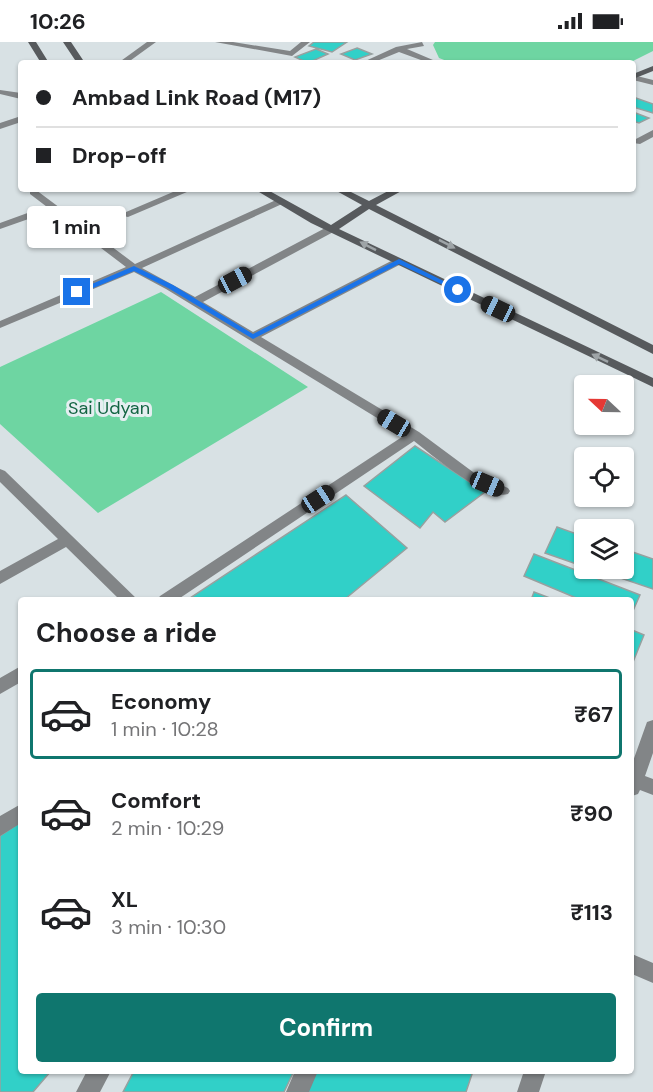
<!DOCTYPE html>
<html lang="en">
<head>
<meta charset="utf-8">
<style>
  :root { --surface:#fff; --page:#f6f6f6; --text:#202124; --muted:#757577; --line:#e0e0e0; --accent:#0f766e }
  body { margin:0; font-family:"DM Sans",sans-serif; background:var(--page); color:var(--text); height:100vh; display:flex; flex-direction:column; font-size:22px; white-space:nowrap }
  * { box-sizing:border-box; margin:0 }
  p { font-size:20px; color:var(--muted) }
  .icon { flex:none; width:33px; height:33px; fill:none; stroke:currentColor; stroke-width:2; stroke-linecap:round; stroke-linejoin:round }
  .map { position:relative; flex:1; overflow:hidden }
  .panel { position:absolute; left:18px; top:555px; width:616px; height:477px; display:flex; flex-direction:column; background:var(--surface); border-radius:6px; box-shadow:0 2px 4px #0004 }
  .panel>* { flex:none }
  .banner { position:absolute; left:18px; top:18px; width:618px; height:132px; border-radius:6px; box-shadow:0 2px 4px #0004; display:grid; align-content:center; height:132px; padding:0 18px; background:var(--surface) }
  .needle { width:39px; rotate:292deg }
  .buttons { position:absolute; left:574px; top:333px; display:grid; gap:12px }
  .buttons a { display:grid; place-items:center; width:60px; height:60px; border-radius:6px; background:var(--surface); box-shadow:0 2px 4px #0004; font-size:30px }
  .end { position:absolute; width:27px; height:27px; margin:-14px; border:8px solid #1a73e8; background:#fff; box-shadow:0 0 0 3px #fff }
  .from { border-radius:50% }
  .bubble { position:absolute; height:42px; border-radius:6px; background:var(--surface); box-shadow:0 2px 4px #0004; font-size:20px; font-weight:700; line-height:42px; text-align:center }
  .car { position:absolute; width:18px; height:36px; margin:-18px -9px; border-radius:8px; box-shadow:0 0 4px 2px #0007; background:linear-gradient(#222 24%,#8ab4d8 0 40%,#222 0 76%,#8ab4d8 0 86%,#222 0) }
  .banner b { display:flex; align-items:center; gap:21px; height:57px; font-size:22px }
  .banner b+b { border-top:2px solid var(--line) }
  .banner i { width:15px; height:15px; background:var(--text) }
  ul { padding:0; list-style:none }
  li { display:flex; align-items:center; gap:18px; height:90px; margin:0 12px 9px; padding:0 6px; border:3px solid transparent; border-radius:6px }
  li div { flex:1 }
  li b { display:block; font-size:22px }
  li em { font-style:normal; font-weight:700 }
  li.active { border-color:var(--accent) }
  li>.icon { width:54px; height:54px; stroke-width:1.5 }
  h2 { padding:0 18px; font-size:27px; line-height:72px }
  .cta { display:flex; gap:12px; margin-top:auto; padding:12px 18px }
  .cta a { flex:1; height:69px; border-radius:6px; background:var(--accent); color:#fff; font-size:24px; font-weight:700; line-height:69px; text-align:center }
  .status { display:flex; justify-content:space-between; align-items:center; height:42px; padding:0 30px; background:var(--surface); direction:ltr }
  .status svg { height:16px; fill:currentColor }
  .map>svg:first-child { display:block }
  .green { fill:#6ed5a2 }
  .building { fill:#31d0c8; stroke:#97a09f; stroke-width:1.5 }
  .lines { fill:none; stroke-linecap:round; stroke-linejoin:round }
  .street { fill:#828587; fill-rule:evenodd }
  .secondary { fill:#575a5d; fill-rule:evenodd }
  .oneway { fill:#9ea4a7 }
  .route { fill:#1a73e8 }
  .labels { text-anchor:middle; stroke-width:6; stroke-linejoin:round; paint-order:stroke }
  .park-label { font-size:18px; fill:#126442; stroke:#e5eef1 }
</style>
</head>
<body>
<div class="status"><b>10:26</b><svg viewBox="0 0 49 12"><path d="M0 12V9h3v3zM5 12V6h3v6zM10 12V3h3v9zM15 12V0h3v12zM26 1h20v11H26zM47 4h2v5h-2z"/></svg></div>
<div class="map">
<svg width="653" height="1050" viewBox="0 0 653 1050">
  <rect width="100%" height="100%" fill="#d8e1e4"/>
  <path class="green" d="M435,0H653V9L629,21H452L439,16L433,3Z
    M161,250L308,345L98,471L0,382V325Z"/>
  <path class="building" d="M314,0H347L332,10L309,4Z
    M357,6L372,12L355,18L341,12Z
    M316,7L328,12L308,21L295,15Z
    M633,55L653,62V71L633,65Z
    M633,70L649,76L639,81L633,79Z
    M415,404L485,450L445,480L433,470L420,486L364,444Z
    M346,453L407,506L345,557L347,558H187Z
    M557,485L585,495V525L545,511Z
    M624,507L653,517V547L591,526H624Z
    M534,512L640,553L632,571V558H581L524,534Z
    M534,550L555,558H531Z
    M632,588L644,593L633,620H632Z
    M21,780V1029H51L33,1050H0V794Z
    M134,1029H294L284,1050H123Z
    M314,1029H473L466,1050H304Z"/>
  <g class="lines">
    <path class="street" d="M147,0H156L127,21H118Z
      M215,0H233L290,9L301,0H310L292,14Z
      M422,0L424,4L407,7L440,21H429L399,10L372,21H361L396,5Z
      M633,33L653,38V43L633,38Z
      M0,48L21,51V57L0,52Z
      M21,74V80L0,87V81Z
      M653,88V95L640,102L633,101L634,98Z
      M180,147H194L128,175L119,173Z
      M30,148H36L135,222L276,158H282V162L142,226L195,255L329,184H337V188L203,260L253,290L395,217H403V221L261,295L419,390L477,433L508,446L510,449L508,452C486,459 432,413 414,399L177,558H157L160,554L405,393L166,247L134,230L0,286V279L126,225L30,152Z
      M33,169L38,172L37,174L0,187V181Z
      M0,427L5,429L138,558H120L66,505L0,542V529L58,497L0,440Z
      M21,624V640L0,652V636Z
      M653,678V711L645,734L653,737V753L640,748L638,752L632,754V722L647,680Z
      M21,762V781L0,794V774Z
      M632,912L653,921V941L632,932Z
      M87,1029H111L100,1050H76Z
      M295,1029H318L309,1050H286Z
      M524,1029H546L539,1050H517Z"/>
    <path class="secondary" d="M28,0H36L49,21H41Z
      M63,0H71L85,21H77Z
      M653,24V29L633,37V32Z
      M254,147H266L331,183L362,163L333,147H345L369,159L392,147H405L376,163L653,303V312L369,167L339,187L653,336V345L311,181Z"/>
  </g>
  <defs><path id="oneway-solid" d="M-6-.8H1V-3.2L6.5 0L1 3.2V.8H-6Z" transform="scale(1.5)"/></defs>
  <g class="oneway">
    <use href="#oneway-solid" transform="translate(447 202) rotate(27)"/>
    <use href="#oneway-solid" transform="translate(368 204) rotate(-153)"/>
    <use href="#oneway-solid" transform="translate(600 316) rotate(-154)"/>
  </g>
  <path class="route" d="M399,217L462,248L456,249L399,222L253,297L168,246L134,229L79,252L73,250L134,224L173,243L253,292Z"/>
  <g class="labels">
    <g class="park-label">
      <text x="109" y="372">Sai Udyan</text>
    </g>
  </g>
</svg>
<div class="buttons">
<a><svg class="needle" viewBox="-14 -14 28 28"><path d="M0-13l5 13h-10z" fill="#e53935"/><path d="M0 13l5-13h-10z" fill="#757577"/></svg></a>
<a><svg class="icon" aria-label="locate" viewBox="0 0 24 24"><circle cx="12" cy="12" r="6"/><path d="M12 2v4M12 18v4M2 12h4M18 12h4"/></svg></a>
<a><svg class="icon" aria-label="layers" viewBox="0 0 24 24"><path d="M12 4l9 5-9 5-9-5zM3 14l9 5 9-5"/></svg></a>
</div>
<i class="end from" style="left:458px;top:248px"></i>
<i class="end" style="left:77px;top:250px"></i>
<div class="bubble" style="left:27px;top:164px;width:99px">1 min</div>
<i class="car" style="left:235px;top:238px;rotate:62deg"></i>
<i class="car" style="left:498px;top:267px;rotate:295deg"></i>
<i class="car" style="left:394px;top:381px;rotate:301deg"></i>
<i class="car" style="left:487px;top:442px;rotate:113deg"></i>
<i class="car" style="left:318px;top:457px;rotate:57deg"></i>
<div class="banner">
<b><i class="from"></i>Ambad Link Road (M17)</b>
<b><i></i>Drop-off</b>
</div>
<section class="panel">
<h2>Choose a ride</h2>
<ul>
<li class="active"><svg class="icon" aria-label="car" viewBox="0 0 24 24"><path d="M5 17H2v-5l4-1 3-4h7l3 4 3 1v5h-3M9 17h6M6 11h13"/><circle cx="7" cy="17" r="2"/><circle cx="17" cy="17" r="2"/></svg><div><b>Economy</b><p>1 min · 10:28</p></div><em>₹67</em></li>
<li><svg class="icon" aria-label="car" viewBox="0 0 24 24"><path d="M5 17H2v-5l4-1 3-4h7l3 4 3 1v5h-3M9 17h6M6 11h13"/><circle cx="7" cy="17" r="2"/><circle cx="17" cy="17" r="2"/></svg><div><b>Comfort</b><p>2 min · 10:29</p></div><em>₹90</em></li>
<li><svg class="icon" aria-label="car" viewBox="0 0 24 24"><path d="M5 17H2v-5l4-1 3-4h7l3 4 3 1v5h-3M9 17h6M6 11h13"/><circle cx="7" cy="17" r="2"/><circle cx="17" cy="17" r="2"/></svg><div><b>XL</b><p>3 min · 10:30</p></div><em>₹113</em></li>
</ul>
<div class="cta"><a>Confirm</a></div>
</section>
</div>
</body>
</html>
